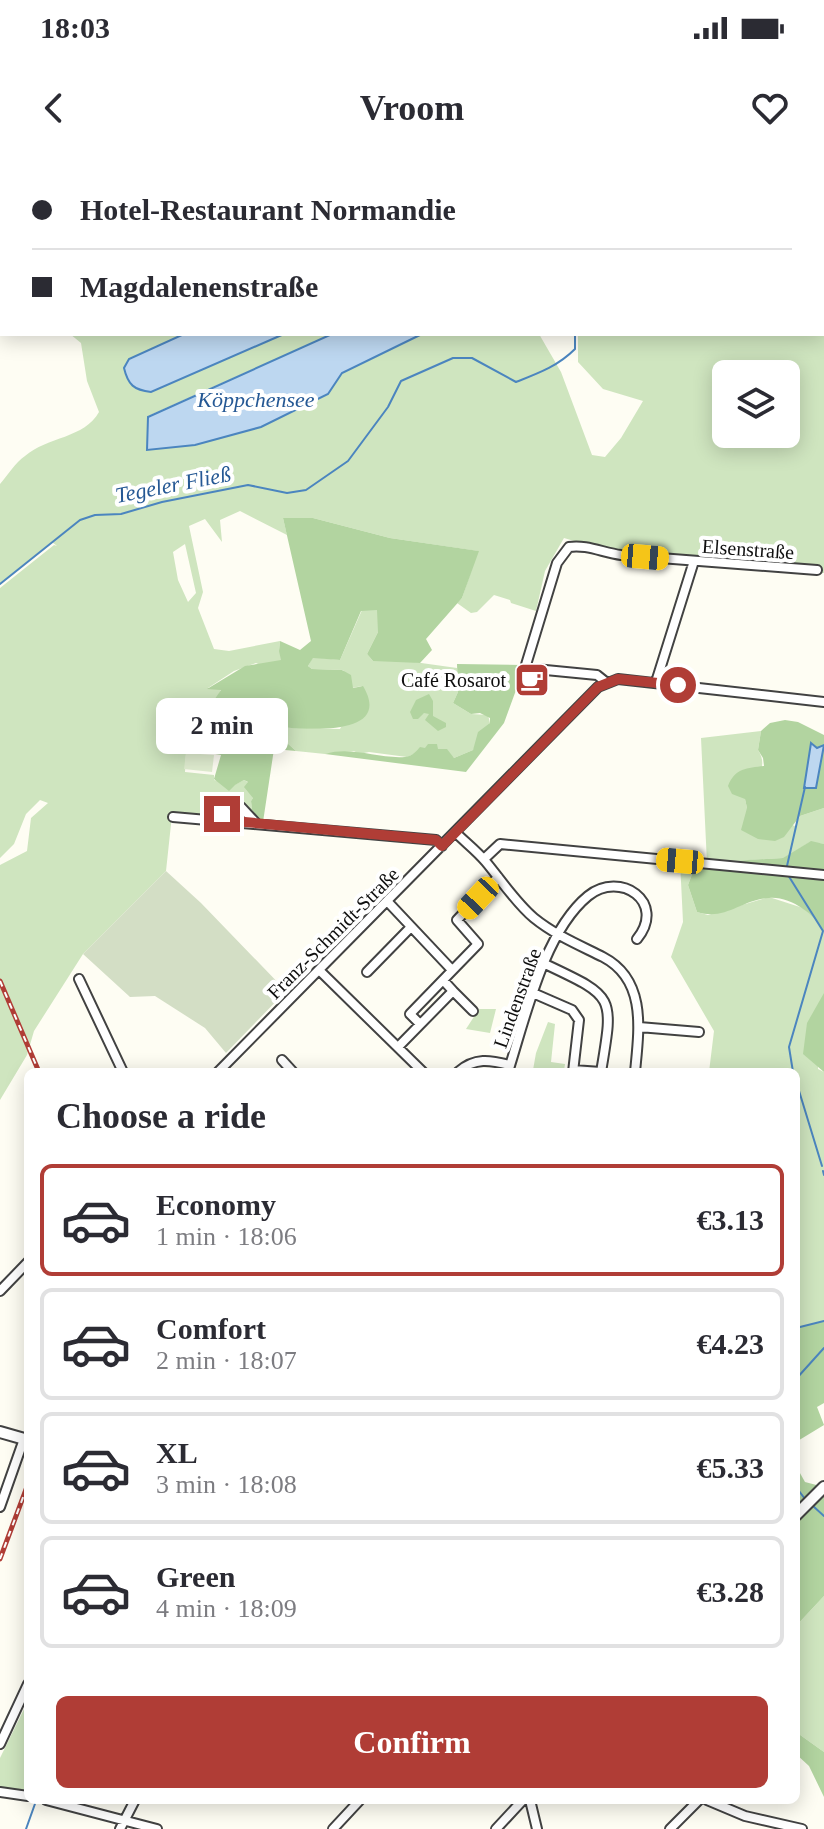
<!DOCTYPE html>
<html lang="en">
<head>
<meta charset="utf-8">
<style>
  :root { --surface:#fff; --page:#f7f7f7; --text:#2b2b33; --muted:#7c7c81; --line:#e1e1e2; --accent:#b03d36 }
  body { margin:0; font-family:Georgia,serif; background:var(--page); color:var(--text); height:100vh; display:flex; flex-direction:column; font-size:30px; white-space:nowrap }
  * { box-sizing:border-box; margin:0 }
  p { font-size:26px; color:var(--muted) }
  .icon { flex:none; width:44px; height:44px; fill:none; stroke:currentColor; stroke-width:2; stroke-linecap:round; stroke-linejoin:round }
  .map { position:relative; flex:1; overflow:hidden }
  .side { position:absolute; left:24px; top:908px; width:776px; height:736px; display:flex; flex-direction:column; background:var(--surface); border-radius:12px; box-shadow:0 4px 20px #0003 }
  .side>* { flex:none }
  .hud { position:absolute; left:0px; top:0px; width:824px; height:176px; box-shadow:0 4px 20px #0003; display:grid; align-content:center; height:176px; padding:0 32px; background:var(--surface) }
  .controls { position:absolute; left:712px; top:200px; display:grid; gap:16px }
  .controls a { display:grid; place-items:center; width:88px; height:88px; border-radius:12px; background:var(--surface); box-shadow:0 4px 20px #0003; font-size:40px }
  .end { position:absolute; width:36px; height:36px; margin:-18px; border:10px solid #b03d36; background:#fff; box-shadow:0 0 0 4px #fff }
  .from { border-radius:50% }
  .bubble { position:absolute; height:56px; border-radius:12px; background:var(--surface); box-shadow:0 4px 20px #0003; font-size:26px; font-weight:800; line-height:56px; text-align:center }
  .car { position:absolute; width:24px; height:48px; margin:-24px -12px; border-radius:10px; box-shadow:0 0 6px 2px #0007; background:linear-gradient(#f5c518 24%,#345 0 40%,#f5c518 0 76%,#345 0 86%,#f5c518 0) }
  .hud b { display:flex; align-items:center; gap:28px; height:76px; font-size:30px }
  .hud b+b { border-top:2px solid var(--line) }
  .hud i { width:20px; height:20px; background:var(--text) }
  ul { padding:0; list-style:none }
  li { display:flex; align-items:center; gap:24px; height:112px; margin:0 16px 12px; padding:0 16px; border:4px solid var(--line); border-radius:12px }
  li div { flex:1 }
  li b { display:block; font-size:30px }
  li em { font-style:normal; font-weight:800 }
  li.active { border-color:var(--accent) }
  li>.icon { width:72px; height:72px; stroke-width:1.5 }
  h2 { padding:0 32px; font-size:36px; line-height:96px }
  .action { display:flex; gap:16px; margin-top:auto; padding:16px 32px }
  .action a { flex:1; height:92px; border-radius:12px; background:var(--accent); color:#fff; font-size:32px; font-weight:800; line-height:92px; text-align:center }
  .status { display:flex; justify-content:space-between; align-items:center; height:56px; padding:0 40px; background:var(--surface); direction:ltr }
  .status svg { height:22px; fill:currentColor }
  header { display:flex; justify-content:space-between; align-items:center; height:104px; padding:0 32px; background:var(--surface); font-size:36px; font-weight:800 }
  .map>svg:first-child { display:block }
  .green { fill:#cfe5bf; fill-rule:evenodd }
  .forest { fill:#b2d4a0 }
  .cemetery { fill:#d3dec5 }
  .pitch { fill:#e0edd0 }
  .water { fill:#bdd7f0; stroke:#4b85bf; stroke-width:2 }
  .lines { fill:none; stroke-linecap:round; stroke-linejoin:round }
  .stream { stroke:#4b85bf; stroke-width:2 }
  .minor-casing { stroke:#424242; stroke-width:12 }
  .tertiary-casing { stroke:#424242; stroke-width:14 }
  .minor { stroke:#fff; stroke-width:8 }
  .tertiary { stroke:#fff; stroke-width:10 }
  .rail-casing { stroke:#b03d36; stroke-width:5 }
  .rail { stroke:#fff; stroke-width:2; stroke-dasharray:6; stroke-linecap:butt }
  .route { stroke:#b03d36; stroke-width:10 }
  .labels { text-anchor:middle; stroke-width:8; stroke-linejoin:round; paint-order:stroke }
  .street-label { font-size:20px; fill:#0f0f0f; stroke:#fff }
  .poi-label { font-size:20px; fill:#0f0f0f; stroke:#fff; text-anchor:end }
  .water-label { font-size:22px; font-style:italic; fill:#255894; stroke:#fff }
</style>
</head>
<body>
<div class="status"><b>18:03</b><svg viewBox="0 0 49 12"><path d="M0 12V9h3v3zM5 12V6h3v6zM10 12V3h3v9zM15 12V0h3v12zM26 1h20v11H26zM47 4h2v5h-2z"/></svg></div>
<header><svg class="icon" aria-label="back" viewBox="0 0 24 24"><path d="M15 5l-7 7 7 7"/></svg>Vroom<svg class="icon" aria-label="heart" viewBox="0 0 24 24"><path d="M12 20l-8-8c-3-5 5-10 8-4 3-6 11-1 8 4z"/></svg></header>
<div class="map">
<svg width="824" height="1669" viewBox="0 0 824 1669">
  <rect width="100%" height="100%" fill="#fefdf3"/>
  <path class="green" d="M0,0L57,2H2L0,173Z
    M557,0H824V413L621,395L564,378L545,411L536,451L511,443L510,440L494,435L477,452L471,453L457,443L462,438L478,391L390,378L313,358H283L287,375L240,351L220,360L222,382L205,359L189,366L203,432L198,448L214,489L229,491L280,481L279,491L304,497L283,516L256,503L234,511L208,528L221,529L210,563L220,559L293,568L340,569L362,526L352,528L343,510L312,509L308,506L313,497L340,500L362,450H378V472L367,494L373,501H407L457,508L458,532L453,543L471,554L488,555L490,563L473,590L454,598L438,590L425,589L407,597L369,592L359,594L354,591L325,594L296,591L285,581L251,589L203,586L198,594L186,593L185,612L214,615V620L234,625L244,620L249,623L253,638L251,641L252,650L261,662L229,642L219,646L217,657L172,655L166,711L83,794L34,871L27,895L0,940V705L27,691L31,658L48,643L40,640L26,654L14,684L0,698V428L54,385L57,386L52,382L0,424V324C8,315 15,303 25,296C47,277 85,278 99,252L87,221L81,183L70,174H179L151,232L284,174H332L148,256L147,290L328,234L342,213L422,174H539L561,212L592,295L605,297L621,278L643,241L603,229L578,202V174H822V2H555ZM726,214H786V274H726ZM185,384L196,433L188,442L178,420L173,392Z
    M761,571L758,590C770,608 754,623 745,639L747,648L795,666L800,656L824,648V684L810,682L784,698L732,701L694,709L688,725L697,752L708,755L769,737L803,748L818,761L824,772V833L818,909L824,912V1161L796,1168V912H709L714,871L671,797L683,762L680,701L707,703L701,578Z
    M479,849H496L490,873L466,869Z
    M548,862L555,864L551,902L565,904L564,911L527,912V910H533L536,893Z
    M824,1436V1592L796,1572V1466Z
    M28,1541V1635L0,1629V1598Z"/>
  <path class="forest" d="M283,358H313L390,378L479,391L462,438L426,479L432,490L420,503L373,501L367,494L378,472L377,450L361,451L340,500L313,498L308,506L312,509L342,510L351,515L353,528L363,526C403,593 246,562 220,559L209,564L208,549L221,530L207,529L245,506L281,500L279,491L280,481L300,490L311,481Z
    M457,504L522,505L523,511L504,563L466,612L325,594C352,586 378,599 405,597C412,596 416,592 420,587L425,588L428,584H437L438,589H447L454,598L473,590L478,572L490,563V558L480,553L471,554L453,543L458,532Z
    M429,534L433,541V556L446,563V567L438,571L425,560L429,554L424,553L418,559H413L410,552L416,540Z
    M785,560L798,562L824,575V648L800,656L784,677L775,681L758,679L741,670L747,648L745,639L732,634L728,626C735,608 747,608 764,606L763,598L758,590L761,571L770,563Z
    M281,581H285L296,591L274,589L263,662H261L252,650L251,641L253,638L244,627L248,622L244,620L235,625L229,631L214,619L221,595L198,591L203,586L251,589Z
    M811,681L824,684V772C815,754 790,736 769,738C742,739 726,761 697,752L688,725L694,709L732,701L783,698Z
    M824,833V912L803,894L807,863Z
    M824,1161V1243L817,1247L824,1265L796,1282V1168Z
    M796,1306L805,1322L824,1327V1436L796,1466Z
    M796,1572L824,1592V1637L809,1606L796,1594Z"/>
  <path class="cemetery" d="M166,711L201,743L286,831L226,893L205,868L155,836L130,837L83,794Z"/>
  <path class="pitch" d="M186,593L214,595L212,612L184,609Z"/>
  <path class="water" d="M184,174H284L151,232C134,230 128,225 124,208L129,199Z
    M332,174H422L342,213L328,234L261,267L195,285L147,290L148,257Z
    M811,583L817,588L824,585L816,628H804Z"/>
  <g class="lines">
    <path class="stream" d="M553,2L556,0
      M822,120H824
      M0,424L80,360L95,355L121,354L162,342L248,325L287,333L306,330L348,301L388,247L401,221L453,198H472L516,222C539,213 558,206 575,189V174
      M787,706L805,627
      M788,715L823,771L789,887L793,912
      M796,921L822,1006
      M823,1011L824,1015
      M796,1168L824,1161
      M796,1219L824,1188
      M796,1327L805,1339
      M813,1346L824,1356
      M26,1669L36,1641"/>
    <g class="minor-casing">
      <path id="minor" d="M656,522L694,401
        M607,523L597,515L525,508L557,403L569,387C586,384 604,393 621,395L817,410
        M173,657L436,680L442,686
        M223,660L224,648L232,644L241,647L256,663
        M455,672C465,682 477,691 486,702C501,720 516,743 534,758C555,775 579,785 603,797C647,820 639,870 635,912
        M484,699L500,684L824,715
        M387,741L452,810
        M545,804C615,837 614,835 601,912L573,910
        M319,810L423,912
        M367,812L410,768
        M79,819L123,912
        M443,820L478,784L457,760L498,717
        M453,831L473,851
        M533,833L572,850L579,860L573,912
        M639,867L699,872
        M398,887L453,831L443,820L410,854L420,864
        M282,900L293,912
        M218,912L598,527L618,519L824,542
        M458,912C475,897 490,900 510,905
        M508,912C525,859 544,772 588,736C620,710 667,742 637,779
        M0,1131L28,1102
        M0,1347L24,1279
        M0,1584L28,1524
        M0,1632L28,1636
        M46,1640L157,1669
        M530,1640L537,1669
        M707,1640L745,1656L802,1669
        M120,1669L135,1640
        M333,1669L360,1640
        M496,1669L523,1640
        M670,1669L699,1640"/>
    </g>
    <g class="tertiary-casing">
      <path id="tertiary" d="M0,1272L28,1280
        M796,1355L824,1327"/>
    </g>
    <use href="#minor" class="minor"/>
    <use href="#tertiary" class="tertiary"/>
    <g class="rail-casing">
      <path id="rail" d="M0,821L39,912
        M0,1399L28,1324"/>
    </g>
    <use href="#rail" class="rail"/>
  </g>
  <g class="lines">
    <path class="route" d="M222,654L223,660L436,680L442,686L598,527L618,519L678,525"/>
  </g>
  <defs>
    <g id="cafe-square" transform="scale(1.8)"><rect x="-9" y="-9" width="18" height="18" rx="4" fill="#b03d36" stroke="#fff"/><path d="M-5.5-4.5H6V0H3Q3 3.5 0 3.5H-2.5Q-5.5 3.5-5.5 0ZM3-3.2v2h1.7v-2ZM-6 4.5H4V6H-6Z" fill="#fff"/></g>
  </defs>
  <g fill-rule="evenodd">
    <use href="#cafe-square" x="532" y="520"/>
  </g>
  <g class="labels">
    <g class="street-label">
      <text transform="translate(748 389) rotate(4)" y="7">Elsenstraße</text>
      <text transform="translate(333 773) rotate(-45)" y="7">Franz-Schmidt-Straße</text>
      <text transform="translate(517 838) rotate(-70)" y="7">Lindenstraße</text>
    </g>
    <g class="poi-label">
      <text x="506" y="527">Café Rosarot</text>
    </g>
    <g class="water-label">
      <text x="256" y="247">Köppchensee</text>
      <text transform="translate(173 324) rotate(-11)" y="8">Tegeler Fließ</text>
    </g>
  </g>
</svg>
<div class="controls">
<a><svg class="icon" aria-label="layers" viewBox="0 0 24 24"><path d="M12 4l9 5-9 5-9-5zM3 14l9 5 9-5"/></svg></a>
</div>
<i class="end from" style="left:678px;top:525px"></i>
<i class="end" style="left:222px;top:654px"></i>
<div class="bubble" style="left:156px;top:538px;width:132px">2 min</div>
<i class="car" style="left:645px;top:397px;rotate:95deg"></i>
<i class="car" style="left:680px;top:701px;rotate:275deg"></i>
<i class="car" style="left:478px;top:738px;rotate:223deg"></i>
<div class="hud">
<b><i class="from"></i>Hotel-Restaurant Normandie</b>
<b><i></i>Magdalenenstraße</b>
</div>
<section class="side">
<h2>Choose a ride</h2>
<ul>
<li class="active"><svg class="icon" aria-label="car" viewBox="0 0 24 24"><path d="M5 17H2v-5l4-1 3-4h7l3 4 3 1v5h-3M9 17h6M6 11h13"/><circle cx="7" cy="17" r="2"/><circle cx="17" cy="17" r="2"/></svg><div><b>Economy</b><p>1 min · 18:06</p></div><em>€3.13</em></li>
<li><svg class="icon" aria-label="car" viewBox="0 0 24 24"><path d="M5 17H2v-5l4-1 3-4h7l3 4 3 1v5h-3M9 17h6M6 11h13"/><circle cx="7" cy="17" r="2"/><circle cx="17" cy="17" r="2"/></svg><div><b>Comfort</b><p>2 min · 18:07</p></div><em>€4.23</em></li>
<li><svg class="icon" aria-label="car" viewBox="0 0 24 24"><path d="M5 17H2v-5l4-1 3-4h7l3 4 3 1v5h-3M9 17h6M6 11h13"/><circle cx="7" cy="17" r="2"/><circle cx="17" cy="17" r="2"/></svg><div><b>XL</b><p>3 min · 18:08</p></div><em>€5.33</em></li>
<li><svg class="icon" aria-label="car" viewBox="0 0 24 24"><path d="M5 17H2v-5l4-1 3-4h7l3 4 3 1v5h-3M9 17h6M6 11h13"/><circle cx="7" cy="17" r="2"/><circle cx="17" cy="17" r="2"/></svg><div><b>Green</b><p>4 min · 18:09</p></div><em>€3.28</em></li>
</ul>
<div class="action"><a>Confirm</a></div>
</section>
</div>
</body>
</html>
